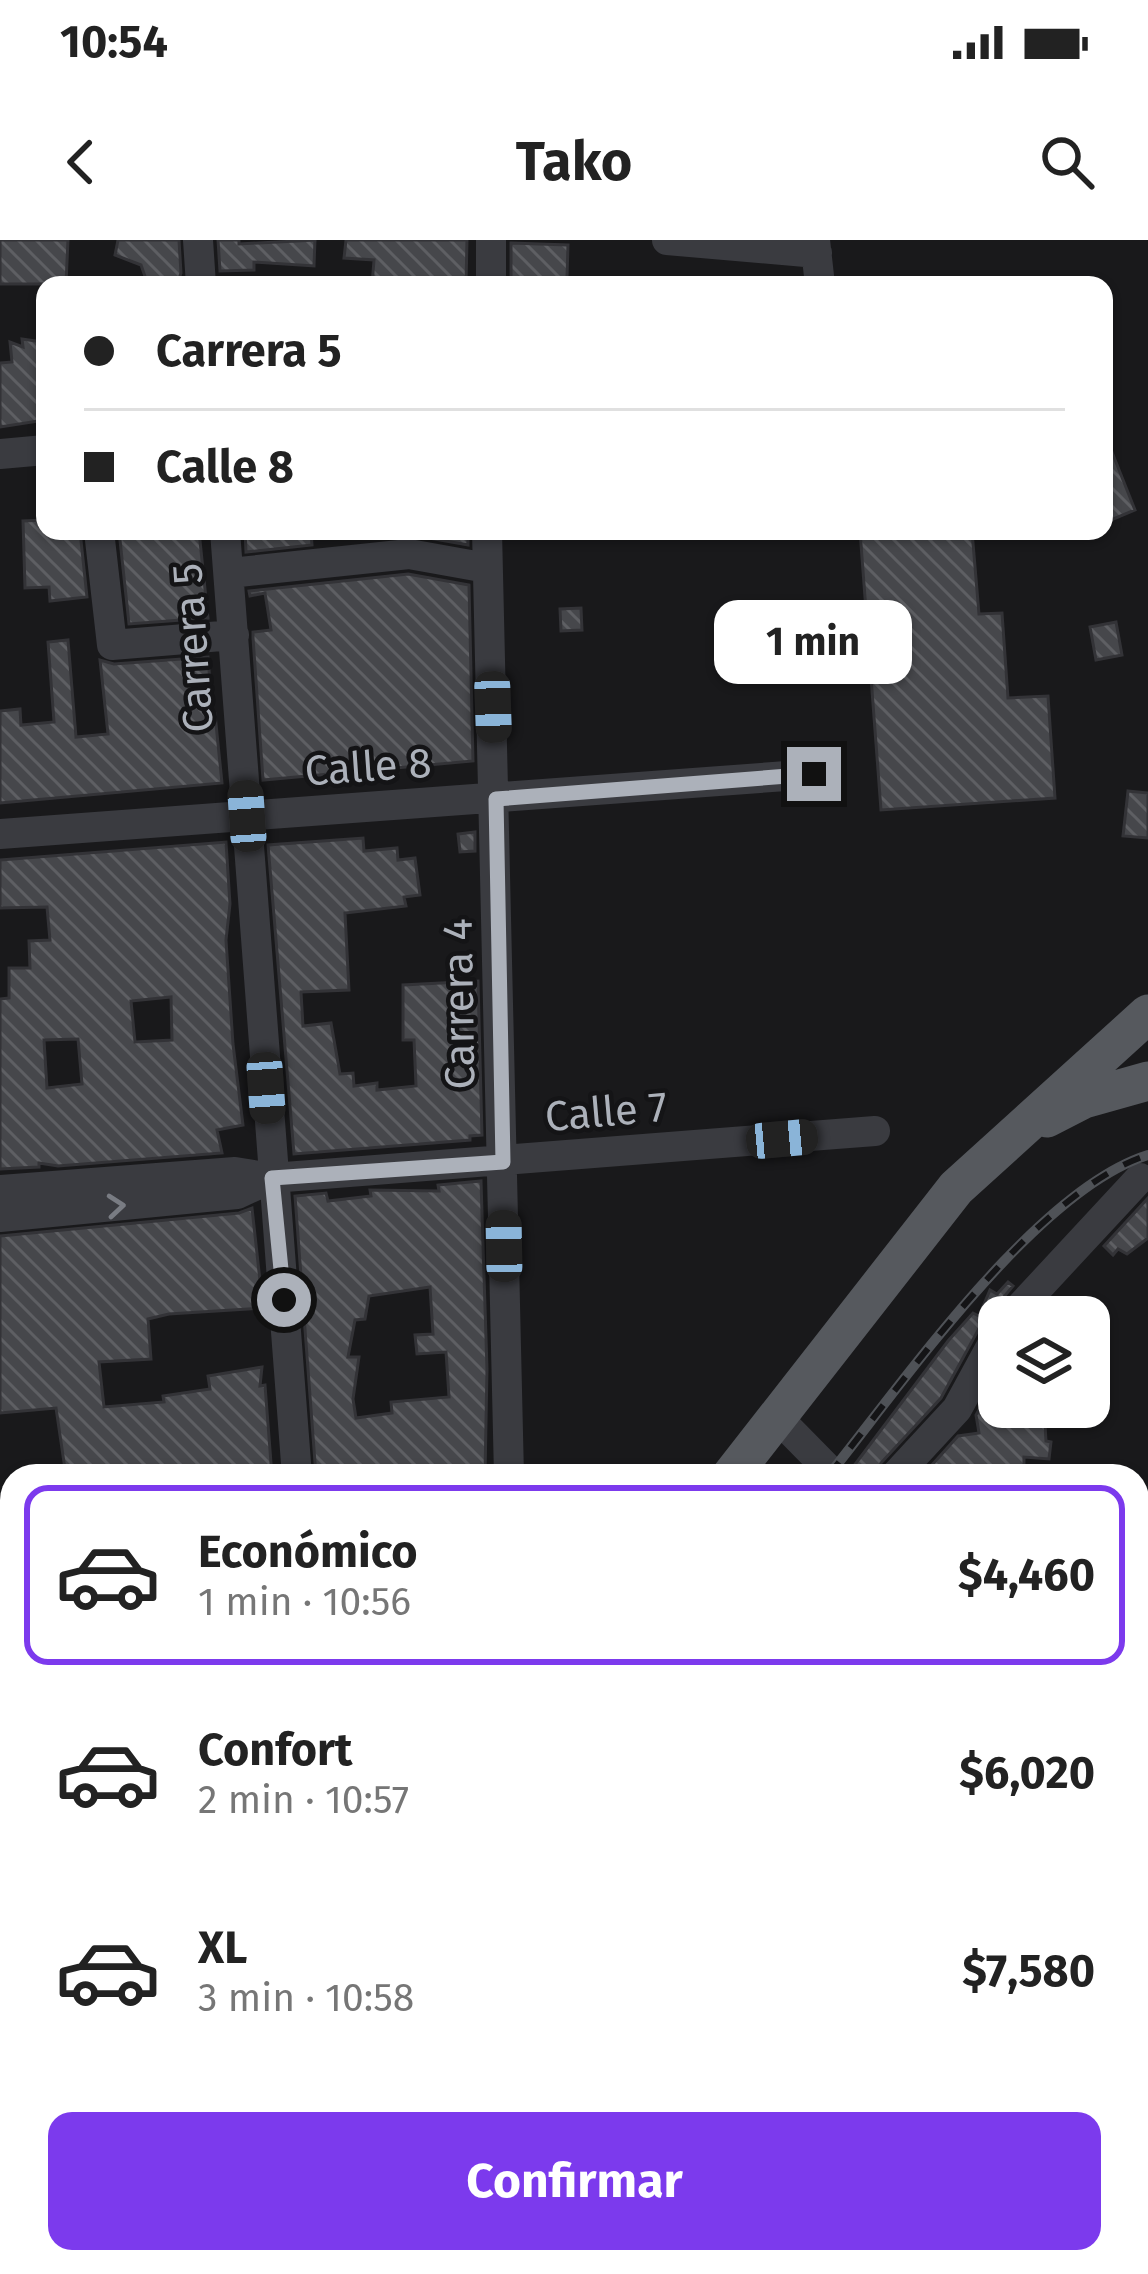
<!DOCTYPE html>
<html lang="es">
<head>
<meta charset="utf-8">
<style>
  :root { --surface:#fff; --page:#f6f6f6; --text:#222; --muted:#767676; --line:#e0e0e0; --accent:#7c3aed }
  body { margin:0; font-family:"Fira Sans",sans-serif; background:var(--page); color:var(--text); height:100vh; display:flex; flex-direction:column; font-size:45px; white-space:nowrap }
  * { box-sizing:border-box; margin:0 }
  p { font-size:39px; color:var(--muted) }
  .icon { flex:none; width:66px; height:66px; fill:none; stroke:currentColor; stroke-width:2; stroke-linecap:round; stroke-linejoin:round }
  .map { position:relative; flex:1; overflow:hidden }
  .details { position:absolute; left:0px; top:1224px; width:1149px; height:810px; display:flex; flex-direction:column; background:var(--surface); border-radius:36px 36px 0 0; box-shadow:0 3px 9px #0004 }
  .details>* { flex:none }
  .guide { position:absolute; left:36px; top:36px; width:1077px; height:264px; border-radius:24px; box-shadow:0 3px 9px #0004; display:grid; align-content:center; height:264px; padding:0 48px; background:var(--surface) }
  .tools { position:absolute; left:978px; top:1056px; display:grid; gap:24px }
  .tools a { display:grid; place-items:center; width:132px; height:132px; border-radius:24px; background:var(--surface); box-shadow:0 3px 9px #0004; font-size:60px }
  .end { position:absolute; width:54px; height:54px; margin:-27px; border:15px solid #acb1ba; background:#111; box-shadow:0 0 0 6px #111 }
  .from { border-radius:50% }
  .bubble { position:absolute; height:84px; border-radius:24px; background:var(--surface); box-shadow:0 3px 9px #0004; font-size:39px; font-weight:700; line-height:84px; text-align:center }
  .car { position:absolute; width:36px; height:72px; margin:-36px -18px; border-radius:15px; box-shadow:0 0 9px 3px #0007; background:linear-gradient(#222 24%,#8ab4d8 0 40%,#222 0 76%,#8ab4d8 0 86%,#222 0) }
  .guide b { display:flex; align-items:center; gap:42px; height:114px; font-size:45px }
  .guide b+b { border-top:3px solid var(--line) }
  .guide i { width:30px; height:30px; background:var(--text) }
  ul { padding:21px 0 0; list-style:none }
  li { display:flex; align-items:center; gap:36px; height:180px; margin:0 24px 18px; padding:0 24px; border:6px solid transparent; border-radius:24px }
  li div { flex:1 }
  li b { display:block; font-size:45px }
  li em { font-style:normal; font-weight:700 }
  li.on { border-color:var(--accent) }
  li>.icon { width:108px; height:108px; stroke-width:1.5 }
  .button { display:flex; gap:24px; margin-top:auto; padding:24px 48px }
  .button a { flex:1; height:138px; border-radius:24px; background:var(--accent); color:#fff; font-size:48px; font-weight:700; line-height:138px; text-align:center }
  .status { display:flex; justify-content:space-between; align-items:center; height:84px; padding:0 60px; background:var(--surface); direction:ltr }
  .status svg { height:33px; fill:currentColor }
  header { display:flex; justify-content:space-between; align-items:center; height:156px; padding:0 48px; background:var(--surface); font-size:54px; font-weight:700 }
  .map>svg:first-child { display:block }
  .building { fill:url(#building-back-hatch); stroke:#333337; stroke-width:3; fill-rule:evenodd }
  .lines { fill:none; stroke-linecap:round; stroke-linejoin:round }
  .minor { stroke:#3a3b40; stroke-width:30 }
  .major { stroke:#56595e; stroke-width:39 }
  .rail-casing { stroke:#4f5257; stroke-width:10 }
  .rail { stroke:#141416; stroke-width:6; stroke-dasharray:18; stroke-linecap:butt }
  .oneway { stroke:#797c83 }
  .route { stroke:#acb1ba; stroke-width:15 }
  .labels { text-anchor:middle; stroke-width:9; stroke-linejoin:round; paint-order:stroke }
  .street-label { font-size:42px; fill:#acb1ba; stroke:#141416 }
</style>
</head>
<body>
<div class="status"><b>10:54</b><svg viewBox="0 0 49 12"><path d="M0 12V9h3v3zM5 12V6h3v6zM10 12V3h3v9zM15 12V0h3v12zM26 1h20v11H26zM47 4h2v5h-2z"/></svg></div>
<header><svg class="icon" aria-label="back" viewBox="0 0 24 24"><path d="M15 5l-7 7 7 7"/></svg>Tako<svg class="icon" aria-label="search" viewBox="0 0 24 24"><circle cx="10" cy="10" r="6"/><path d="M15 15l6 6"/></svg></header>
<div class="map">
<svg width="1148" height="2034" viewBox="0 0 1148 2034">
  <defs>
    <pattern id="building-back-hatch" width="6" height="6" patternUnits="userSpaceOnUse" patternTransform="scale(3)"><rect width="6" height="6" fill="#46474b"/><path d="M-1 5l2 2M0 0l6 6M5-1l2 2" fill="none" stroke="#5e5f63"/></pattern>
  </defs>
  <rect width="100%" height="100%" fill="#19191b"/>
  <path class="building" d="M0,0H68L66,44H0Z
    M118,0H179L181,33L177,45H148L141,25L115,15Z
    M218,0H239V4L315,0L314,26L254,22V30L220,31Z
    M346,0H467L466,45H372L374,20L344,18Z
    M511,3L568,5L567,38H530V45H511Z
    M22,99L43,102L45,180L0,187V123L12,122L10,102L23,107Z
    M1104,192L1135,270L1104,283Z
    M45,280V291H80L87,357L50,361L49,347L25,348L23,281Z
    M119,291H199L208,378L129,384Z
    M245,291H311L312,305L246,312Z
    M381,291H468V305L412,295L382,297Z
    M860,291H972L979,374L1002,373L1008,458L1048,456L1055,558L881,570Z
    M408,334L469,345L473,521L263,540L253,398V392L271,390L265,353L250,356L249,351Z
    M581,368L582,390L561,391L560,369Z
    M1116,382L1122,415L1096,420L1090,387Z
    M68,400L76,497L108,494L100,420L114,424L208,417L210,442H203L206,475L215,474L222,543L0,563V471L20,469L21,485L54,482L48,402Z
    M1128,551L1148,553V598L1123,596Z
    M475,592V611L460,612L458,594Z
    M363,598L364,611L397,608L398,620L415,618L420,655L404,657L406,666L345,673L349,750L301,752L303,786L331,783L340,834L353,833L354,846L377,843V850L416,846L414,800H403V745L478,741L482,895L470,896V900L294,914L268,605Z
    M226,602L230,664L226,700L233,804L243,885L217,890L222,913L58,926L39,923V927L0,929V759L9,758V728H30L29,701L50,700L47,667L0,668V620ZM171,757L172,800L135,802L131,761ZM78,799L82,844L47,848L44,800Z
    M481,941L487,1129L485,1236H316L295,956L326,953L328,961L371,956L370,950L439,951L438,945ZM430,1047L433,1094L415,1095L417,1114L446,1112L449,1157L391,1162L392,1173L356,1178L353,1159L359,1117H348L355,1080L365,1079L369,1056Z
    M1148,958V998L1127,1014L1118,1009L1113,1015L1104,1006Z
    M252,968L263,1068L169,1074L148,1079L151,1119L99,1122L104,1167L164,1162L163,1156L210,1149L208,1136L262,1127L260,1146L265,1145L272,1236H138L137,1231L66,1236L56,1168L0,1173V996L239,973Z
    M1008,1042L1013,1046L982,1083L941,1158L881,1223L876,1236H865L853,1227L948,1101L973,1073L979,1076L990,1050L997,1054Z
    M999,1166L1044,1167L1046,1201L1051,1202L1049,1219L1024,1217V1236H922L958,1196L979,1193L976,1175L980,1168Z"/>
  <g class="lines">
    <path class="minor" d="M198,0L201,45
      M667,0L817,13
      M815,0L820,45
      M491,45V0
      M0,214L45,210
      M99,291L112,405L234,395
      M225,291L297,1236
      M487,291L509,1236
      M230,333L409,314L487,328
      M0,594L814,534
      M0,950L235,932L272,938L875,891
      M0,977L237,954L272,938
      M1011,1077L1140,938
      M776,1176L835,1236
      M895,1236L957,1169L999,1092
      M0,1366L12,1365
      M0,1568L12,1567
      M1137,1683L1148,1733
      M1137,1876L1148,1874
      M921,2034L955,2022"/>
    <path class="major" d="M1047,878L1084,859L1148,841
      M731,1236L956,948L1148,774
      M60,2034L74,2022"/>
    <g class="rail-casing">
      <path id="rail" d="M828,1236C903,1143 1036,950 1148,915
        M168,2034L181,2022"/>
    </g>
    <use href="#rail" class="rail"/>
  </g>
  <defs><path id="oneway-chevron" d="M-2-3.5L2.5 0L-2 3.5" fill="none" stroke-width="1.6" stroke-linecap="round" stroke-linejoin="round" transform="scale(3)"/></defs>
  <use class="oneway" href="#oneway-chevron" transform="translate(116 966) rotate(-5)"/>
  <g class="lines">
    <path class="route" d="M284,1060L272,938L503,922L496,559L814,534"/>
  </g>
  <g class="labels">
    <g class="street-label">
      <text transform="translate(192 408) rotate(-94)" y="15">Carrera 5</text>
      <text transform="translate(368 526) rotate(-4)" y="15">Calle 8</text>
      <text transform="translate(458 764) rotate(-91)" y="15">Carrera 4</text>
      <text transform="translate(606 871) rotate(-5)" y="15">Calle 7</text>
    </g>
  </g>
</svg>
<div class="tools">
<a><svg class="icon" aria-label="layers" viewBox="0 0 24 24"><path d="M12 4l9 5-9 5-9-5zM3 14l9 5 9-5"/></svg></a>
</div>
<i class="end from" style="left:284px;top:1060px"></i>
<i class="end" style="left:814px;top:534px"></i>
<div class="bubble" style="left:714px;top:360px;width:198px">1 min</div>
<i class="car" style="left:493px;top:467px;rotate:178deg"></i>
<i class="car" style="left:247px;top:576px;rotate:356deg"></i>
<i class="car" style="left:266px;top:848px;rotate:176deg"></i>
<i class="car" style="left:782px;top:899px;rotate:85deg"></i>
<i class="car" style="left:504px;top:1006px;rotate:359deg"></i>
<div class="guide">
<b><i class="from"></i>Carrera 5</b>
<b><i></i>Calle 8</b>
</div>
<section class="details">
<ul>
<li class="on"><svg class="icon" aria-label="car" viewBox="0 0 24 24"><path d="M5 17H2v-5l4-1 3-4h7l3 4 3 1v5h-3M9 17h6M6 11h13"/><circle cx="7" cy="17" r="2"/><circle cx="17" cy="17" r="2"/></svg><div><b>Económico</b><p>1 min · 10:56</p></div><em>$4,460</em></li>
<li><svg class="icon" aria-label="car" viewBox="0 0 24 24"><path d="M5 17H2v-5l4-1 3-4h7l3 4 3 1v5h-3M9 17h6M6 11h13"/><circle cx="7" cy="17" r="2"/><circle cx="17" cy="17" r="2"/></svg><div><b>Confort</b><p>2 min · 10:57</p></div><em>$6,020</em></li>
<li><svg class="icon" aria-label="car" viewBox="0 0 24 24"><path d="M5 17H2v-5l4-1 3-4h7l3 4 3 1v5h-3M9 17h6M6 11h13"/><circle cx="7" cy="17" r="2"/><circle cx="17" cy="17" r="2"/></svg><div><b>XL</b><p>3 min · 10:58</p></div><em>$7,580</em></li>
</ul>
<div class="button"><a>Confirmar</a></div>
</section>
</div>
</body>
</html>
